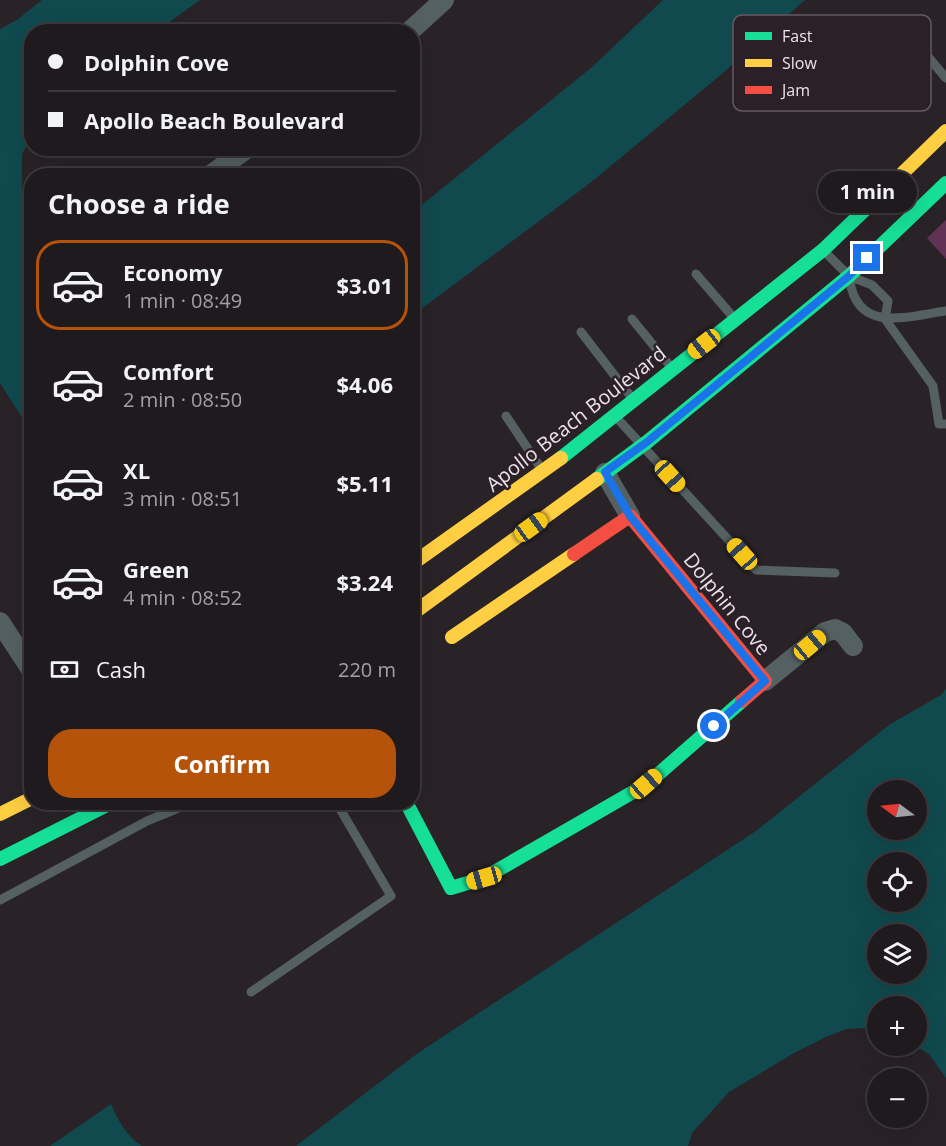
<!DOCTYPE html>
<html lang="en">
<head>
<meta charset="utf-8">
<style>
  :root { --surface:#1f1a1d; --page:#272326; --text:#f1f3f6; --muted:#a1a1a4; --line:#3c383b; --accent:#b45309 }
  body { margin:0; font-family:"Open Sans",sans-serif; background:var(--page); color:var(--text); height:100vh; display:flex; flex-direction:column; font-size:22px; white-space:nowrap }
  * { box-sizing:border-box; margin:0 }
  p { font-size:20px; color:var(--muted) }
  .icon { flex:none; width:33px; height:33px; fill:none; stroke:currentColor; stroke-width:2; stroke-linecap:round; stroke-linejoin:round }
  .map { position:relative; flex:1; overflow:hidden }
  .sheet { position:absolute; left:24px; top:168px; width:396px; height:642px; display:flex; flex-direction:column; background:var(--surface); border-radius:24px; box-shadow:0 6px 24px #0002,0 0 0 2px var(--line) }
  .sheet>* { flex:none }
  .guide { position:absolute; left:24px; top:24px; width:396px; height:132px; border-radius:24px; box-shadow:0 6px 24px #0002,0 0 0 2px var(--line); display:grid; align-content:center; height:132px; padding:0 24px; background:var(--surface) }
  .needle { width:39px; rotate:285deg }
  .fabs { position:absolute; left:867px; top:780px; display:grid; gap:12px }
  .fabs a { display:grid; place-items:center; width:60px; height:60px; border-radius:50%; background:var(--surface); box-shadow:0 6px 24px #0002,0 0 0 2px var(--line); font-size:30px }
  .end { position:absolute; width:27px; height:27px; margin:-14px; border:8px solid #1a73e8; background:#fff; box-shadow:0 0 0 3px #fff }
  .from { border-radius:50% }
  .bubble { position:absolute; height:42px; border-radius:21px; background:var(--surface); box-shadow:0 6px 24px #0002,0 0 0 2px var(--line); font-size:20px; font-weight:700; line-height:42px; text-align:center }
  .car { position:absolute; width:18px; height:36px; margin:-18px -9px; border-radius:8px; box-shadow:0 0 4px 2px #0007; background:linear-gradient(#f5c518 24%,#345 0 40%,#f5c518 0 76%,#345 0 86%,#f5c518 0) }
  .guide b { display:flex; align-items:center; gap:21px; height:57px; font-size:22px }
  .guide b+b { border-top:2px solid var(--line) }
  .guide i { width:15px; height:15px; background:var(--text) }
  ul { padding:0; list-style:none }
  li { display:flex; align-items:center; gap:18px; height:90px; margin:0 12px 9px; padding:0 12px; border:3px solid transparent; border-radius:24px }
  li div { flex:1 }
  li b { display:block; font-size:22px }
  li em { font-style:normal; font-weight:700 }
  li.on { border-color:var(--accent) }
  li>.icon { width:54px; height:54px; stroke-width:1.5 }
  h2 { padding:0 24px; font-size:27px; line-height:72px }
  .pay { display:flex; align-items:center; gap:15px; height:66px; padding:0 24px; font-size:22px }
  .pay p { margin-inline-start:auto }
  .action { display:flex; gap:12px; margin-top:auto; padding:12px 24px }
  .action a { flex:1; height:69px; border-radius:24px; background:var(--accent); color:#fff; font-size:24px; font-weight:700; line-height:69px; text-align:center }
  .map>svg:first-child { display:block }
  .green { fill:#623254 }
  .water { fill:#104a4e; fill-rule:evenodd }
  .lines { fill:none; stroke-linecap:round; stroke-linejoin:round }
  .lane { stroke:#546062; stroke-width:9 }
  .street { stroke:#546062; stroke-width:20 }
  .fast { stroke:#16e098; stroke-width:14 }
  .slow { stroke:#ffcf43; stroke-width:14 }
  .jam { stroke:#f24e42; stroke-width:14 }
  .route { stroke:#1a73e8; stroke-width:8 }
  .labels { text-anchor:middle; stroke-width:5; stroke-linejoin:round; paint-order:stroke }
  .street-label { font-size:20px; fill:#ebe2e7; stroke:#2c2028 }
  .key { fill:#2c2028; stroke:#655a61; stroke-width:1.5 }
  .key-label { font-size:16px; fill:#ebe2e7 }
</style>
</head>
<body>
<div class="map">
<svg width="946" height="1146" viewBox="0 0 946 1146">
  <rect width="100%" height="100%" fill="#292327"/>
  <path class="green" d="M946,220V259L927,238Z"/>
  <path class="water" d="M42,0H200L157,31L32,32L31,138L22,154V189L27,216L32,227L31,432L0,383V29L17,20Z
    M663,0H805L723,73L590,183L413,315V212L592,67Z
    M946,689V1078L929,1054L915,1046H916V1006H878L877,1031L866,1028L846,1029L826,1037L794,1053L729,1092L692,1133L688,1146H296L418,1053L756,831L889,725L941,695ZM878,790H916V830H878ZM878,862H916V902H878ZM878,934H916V974H878Z
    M111,1104C117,1119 127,1137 142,1146H50Z"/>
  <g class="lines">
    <path class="lane" d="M923,51L946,78
      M824,251L849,276L872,285L888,301L885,319L933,386L939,424H946
      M696,274L734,318
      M850,282C859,334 908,316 946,311
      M632,319L671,367
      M581,332L632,398
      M506,416L542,470
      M616,417L756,570L835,573
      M0,900L147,821L193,802
      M251,992L391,896L336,802"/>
    <path class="street" d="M409,32L444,0
      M209,176L248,148
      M605,473L630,516
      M0,622L32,671
      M765,681L825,632L835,629L843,633L853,646"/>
    <path class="fast" d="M561,458L823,250L875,200
      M597,479L647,442L849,276L946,183
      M406,802L451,888L484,878L647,784L742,701
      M0,859L113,802"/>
    <path class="slow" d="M875,200L946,131
      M412,564L561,458
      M412,614L597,479
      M452,637L574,554
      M0,814L32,798"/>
    <path class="jam" d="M574,554L630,516L765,681L742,701"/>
  </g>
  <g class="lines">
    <path class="route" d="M714,726L765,681L630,516L605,472L647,442L849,276L867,258"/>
  </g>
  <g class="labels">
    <g class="street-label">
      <text transform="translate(576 419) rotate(-38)" y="7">Apollo Beach Boulevard</text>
      <text transform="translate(727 604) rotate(51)" y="7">Dolphin Cove</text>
    </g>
  </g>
  <rect x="733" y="15" width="198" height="96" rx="9" class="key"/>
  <rect x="745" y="32" width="27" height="8" fill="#16e098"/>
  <rect x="745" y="59" width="27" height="8" fill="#ffcf43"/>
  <rect x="745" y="86" width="27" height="8" fill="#f24e42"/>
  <g class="key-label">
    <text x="782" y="42">Fast</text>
    <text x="782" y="69">Slow</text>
    <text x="782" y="96">Jam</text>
  </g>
</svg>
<div class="fabs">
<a><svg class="needle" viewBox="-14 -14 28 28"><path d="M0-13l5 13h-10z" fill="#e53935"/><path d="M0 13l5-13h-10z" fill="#a1a1a4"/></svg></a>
<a><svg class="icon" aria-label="locate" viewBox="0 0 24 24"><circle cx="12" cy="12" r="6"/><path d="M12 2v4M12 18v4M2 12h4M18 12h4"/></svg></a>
<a><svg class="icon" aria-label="layers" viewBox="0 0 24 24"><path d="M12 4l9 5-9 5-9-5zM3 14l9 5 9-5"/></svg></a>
<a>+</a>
<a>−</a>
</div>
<i class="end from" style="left:714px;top:726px"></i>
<i class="end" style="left:867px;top:258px"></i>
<div class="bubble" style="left:818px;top:171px;width:99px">1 min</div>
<i class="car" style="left:704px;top:344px;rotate:232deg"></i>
<i class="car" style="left:670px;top:476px;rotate:138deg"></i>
<i class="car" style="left:531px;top:527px;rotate:54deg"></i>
<i class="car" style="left:742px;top:554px;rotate:318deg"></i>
<i class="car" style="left:810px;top:645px;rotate:50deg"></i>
<i class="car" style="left:646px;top:784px;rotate:49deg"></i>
<i class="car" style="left:484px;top:878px;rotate:254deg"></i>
<div class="guide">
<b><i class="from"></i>Dolphin Cove</b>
<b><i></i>Apollo Beach Boulevard</b>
</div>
<section class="sheet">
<h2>Choose a ride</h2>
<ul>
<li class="on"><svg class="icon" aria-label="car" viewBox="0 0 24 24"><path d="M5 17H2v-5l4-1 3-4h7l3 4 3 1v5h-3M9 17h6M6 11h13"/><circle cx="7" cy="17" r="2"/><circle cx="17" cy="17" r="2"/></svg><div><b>Economy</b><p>1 min · 08:49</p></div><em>$3.01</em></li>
<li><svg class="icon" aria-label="car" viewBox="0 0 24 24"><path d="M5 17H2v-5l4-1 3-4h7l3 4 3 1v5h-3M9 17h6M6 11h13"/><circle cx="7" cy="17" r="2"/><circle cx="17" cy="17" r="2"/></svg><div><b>Comfort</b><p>2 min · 08:50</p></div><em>$4.06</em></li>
<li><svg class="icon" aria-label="car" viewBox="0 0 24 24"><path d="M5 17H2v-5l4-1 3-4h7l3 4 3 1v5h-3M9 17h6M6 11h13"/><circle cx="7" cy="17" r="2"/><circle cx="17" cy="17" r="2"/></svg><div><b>XL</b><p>3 min · 08:51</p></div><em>$5.11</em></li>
<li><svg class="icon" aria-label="car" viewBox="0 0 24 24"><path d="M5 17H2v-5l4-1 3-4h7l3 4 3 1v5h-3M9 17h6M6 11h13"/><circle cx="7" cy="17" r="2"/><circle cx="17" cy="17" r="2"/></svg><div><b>Green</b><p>4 min · 08:52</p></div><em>$3.24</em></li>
</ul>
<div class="pay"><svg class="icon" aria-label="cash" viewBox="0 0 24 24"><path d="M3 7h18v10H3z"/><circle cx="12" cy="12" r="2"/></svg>Cash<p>220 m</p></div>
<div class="action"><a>Confirm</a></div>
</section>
</div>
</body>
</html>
